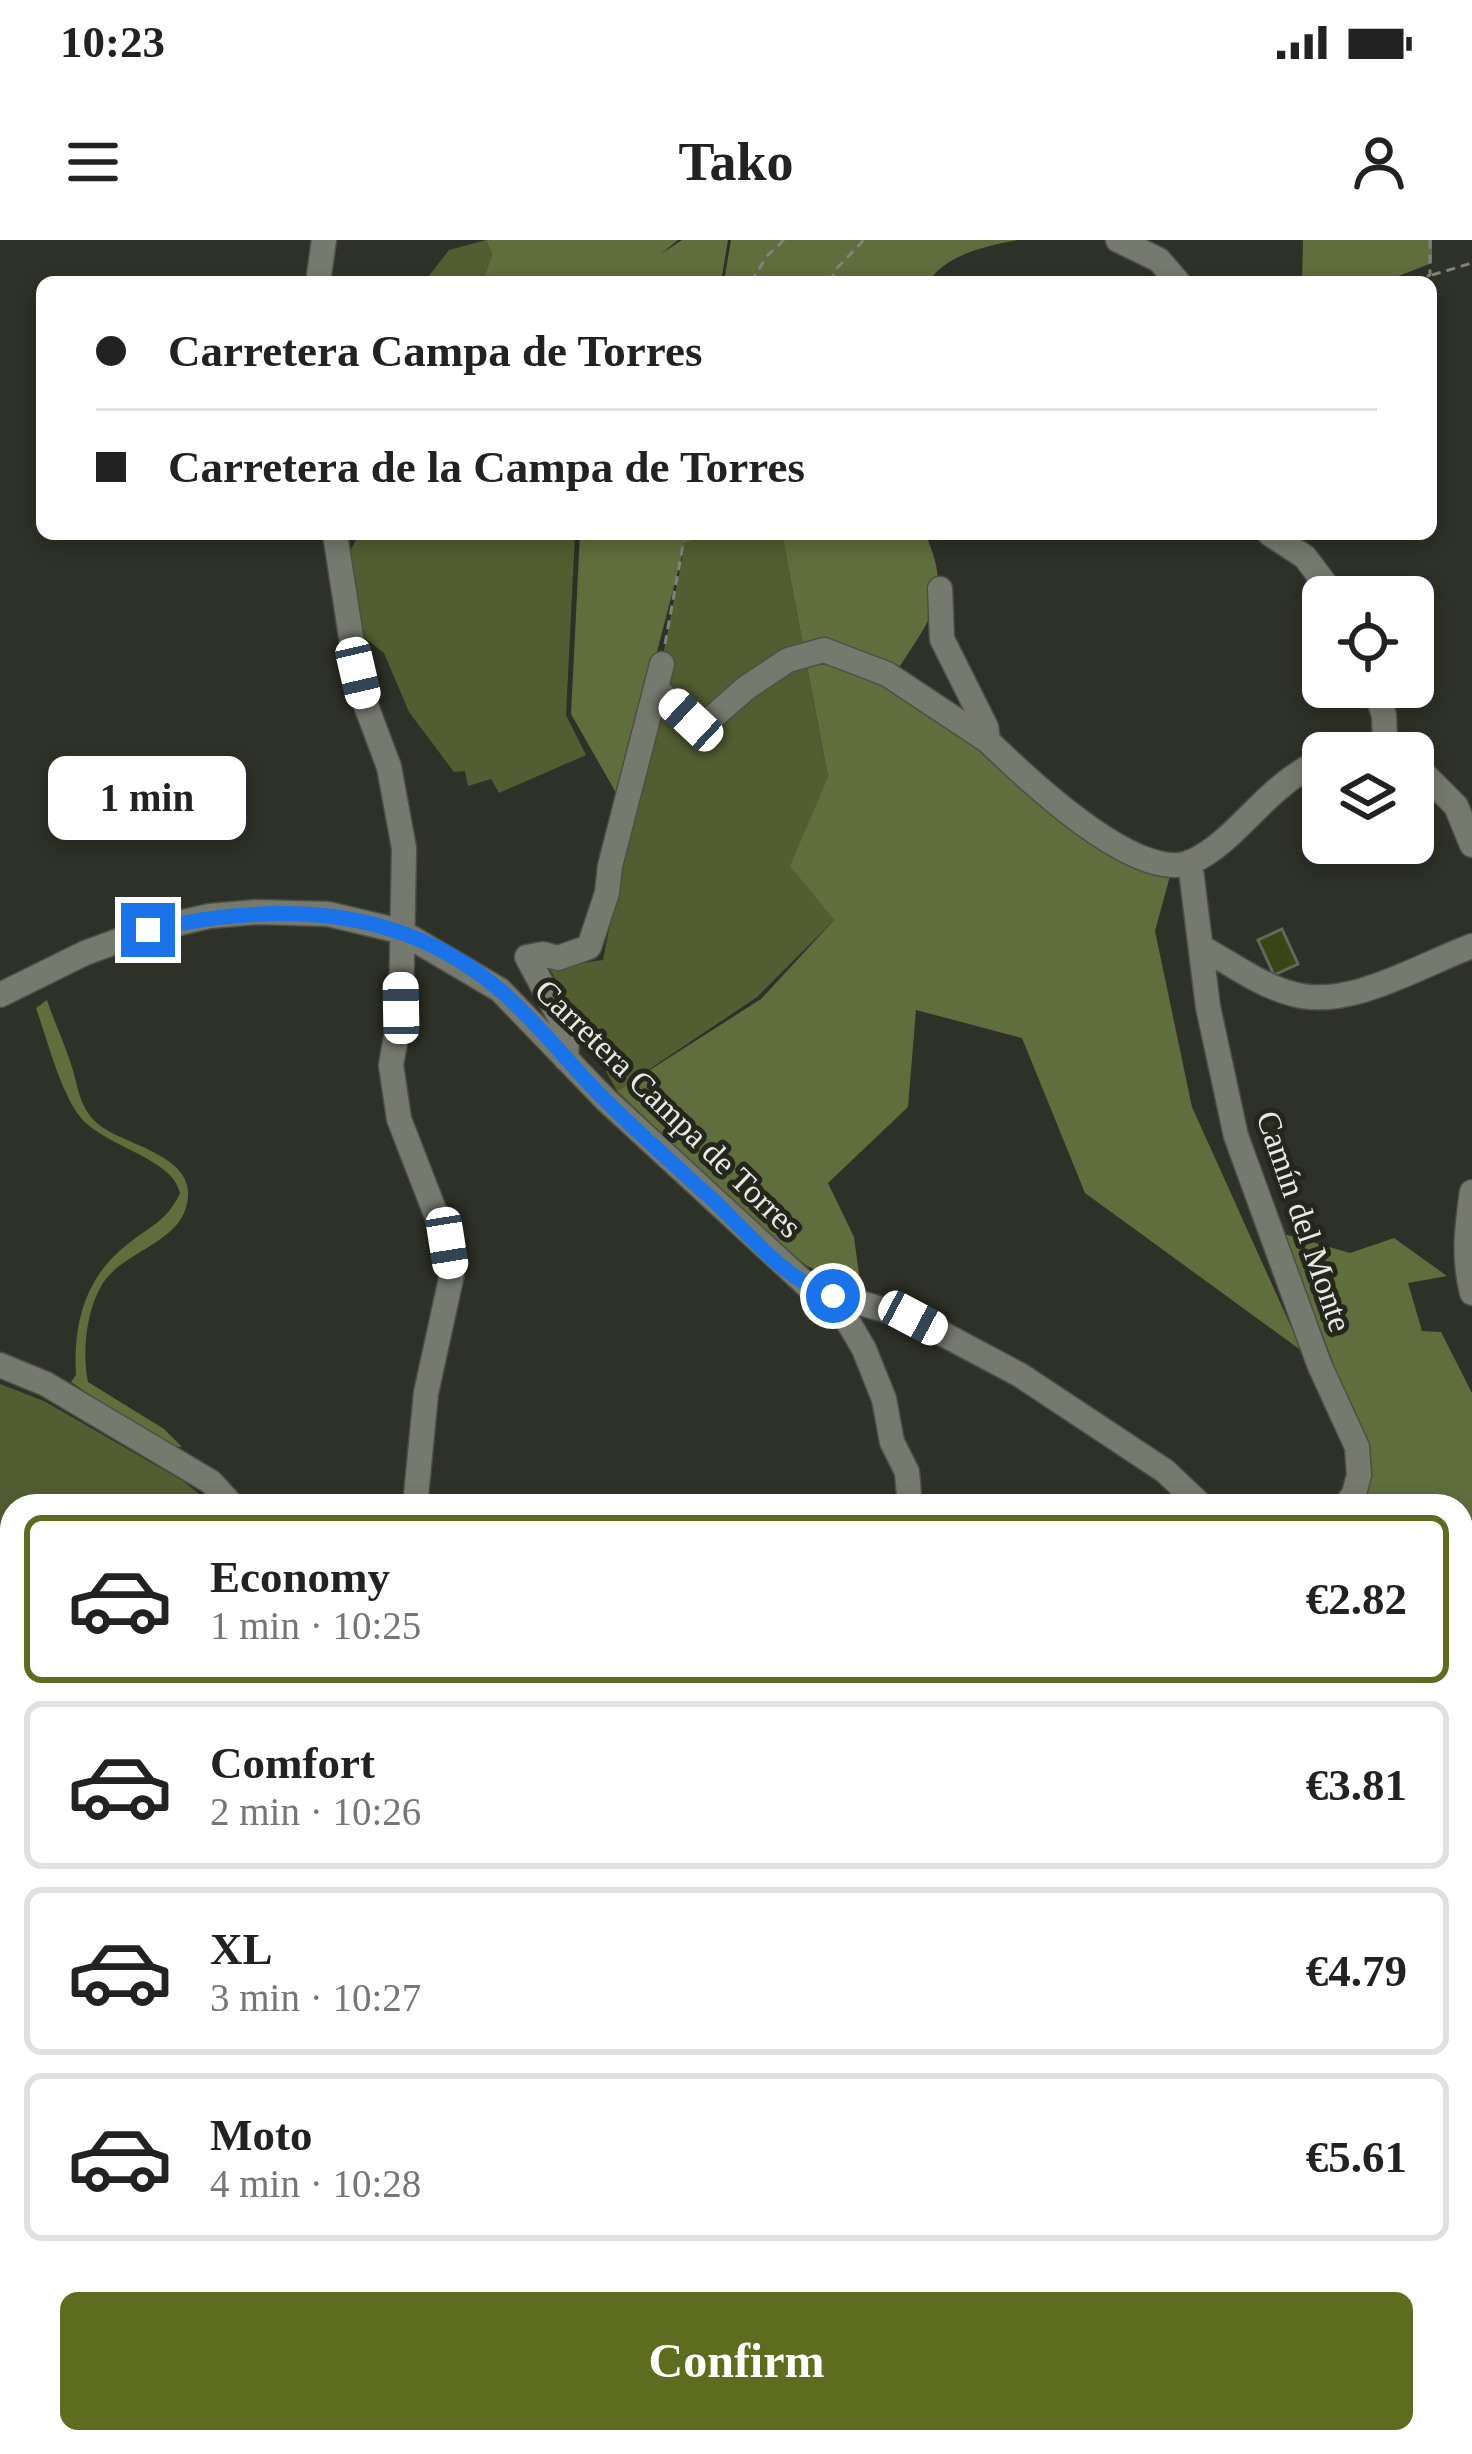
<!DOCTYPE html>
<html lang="en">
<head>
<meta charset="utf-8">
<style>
  :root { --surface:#fff; --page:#f6f6f6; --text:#222; --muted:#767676; --line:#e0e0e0; --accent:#5e6c20 }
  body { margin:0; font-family:"Times New Roman",serif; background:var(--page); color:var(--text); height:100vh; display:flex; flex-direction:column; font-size:45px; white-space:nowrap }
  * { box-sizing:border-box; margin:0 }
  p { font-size:39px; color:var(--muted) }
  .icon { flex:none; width:66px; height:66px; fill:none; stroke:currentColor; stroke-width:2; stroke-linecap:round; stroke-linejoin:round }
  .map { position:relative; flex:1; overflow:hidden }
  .details { position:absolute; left:0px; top:1254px; width:1473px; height:960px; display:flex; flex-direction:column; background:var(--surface); border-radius:36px 36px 0 0; box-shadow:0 6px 18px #0003 }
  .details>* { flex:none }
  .banner { position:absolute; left:36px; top:36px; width:1401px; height:264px; border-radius:18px; box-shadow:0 6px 18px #0003; display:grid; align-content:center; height:264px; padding:0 60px; background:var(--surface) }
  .buttons { position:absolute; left:1302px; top:336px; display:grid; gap:24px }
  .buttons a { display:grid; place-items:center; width:132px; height:132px; border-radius:18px; background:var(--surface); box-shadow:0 6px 18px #0003; font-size:60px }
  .end { position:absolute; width:54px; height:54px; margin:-27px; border:15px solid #1a73e8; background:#fff; box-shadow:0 0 0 6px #fff }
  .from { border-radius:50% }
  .bubble { position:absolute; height:84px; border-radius:18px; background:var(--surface); box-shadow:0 6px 18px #0003; font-size:39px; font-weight:700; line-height:84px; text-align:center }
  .car { position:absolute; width:36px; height:72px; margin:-36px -18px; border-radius:15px; box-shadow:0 0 9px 3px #0007; background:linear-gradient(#fff 24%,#345 0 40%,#fff 0 76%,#345 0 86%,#fff 0) }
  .banner b { display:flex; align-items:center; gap:42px; height:114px; font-size:45px }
  .banner b+b { border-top:3px solid var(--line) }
  .banner i { width:30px; height:30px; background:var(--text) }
  ul { padding:21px 0 0; list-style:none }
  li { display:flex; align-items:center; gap:36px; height:168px; margin:0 24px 18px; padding:0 36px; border:6px solid var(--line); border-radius:18px }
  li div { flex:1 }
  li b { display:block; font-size:45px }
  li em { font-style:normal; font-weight:700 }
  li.on { border-color:var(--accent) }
  li>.icon { width:108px; height:108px; stroke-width:1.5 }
  .cta { display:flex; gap:24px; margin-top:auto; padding:24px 60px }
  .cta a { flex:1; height:138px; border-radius:18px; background:var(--accent); color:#fff; font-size:48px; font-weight:700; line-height:138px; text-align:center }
  .status { display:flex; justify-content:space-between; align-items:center; height:84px; padding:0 60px; background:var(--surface); direction:ltr }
  .status svg { height:33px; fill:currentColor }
  header { display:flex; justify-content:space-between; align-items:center; height:156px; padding:0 60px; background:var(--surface); font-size:54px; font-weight:700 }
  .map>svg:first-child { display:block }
  .green { fill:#525e31 }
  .forest { fill:#606d3c }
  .building { fill:#3a4514; stroke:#64685c; stroke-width:3 }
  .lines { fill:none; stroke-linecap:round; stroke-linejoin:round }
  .minor-casing { stroke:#4d4f47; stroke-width:27 }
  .path { stroke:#81837b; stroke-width:3; stroke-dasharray:9 6; stroke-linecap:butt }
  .minor { stroke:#767a6e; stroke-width:24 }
  .route { stroke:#1a73e8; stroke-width:15 }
  .labels { text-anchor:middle; stroke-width:10; stroke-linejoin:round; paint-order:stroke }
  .street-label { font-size:33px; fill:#e7e9e2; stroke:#25271d }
</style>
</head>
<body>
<div class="status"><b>10:23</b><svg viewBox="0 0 49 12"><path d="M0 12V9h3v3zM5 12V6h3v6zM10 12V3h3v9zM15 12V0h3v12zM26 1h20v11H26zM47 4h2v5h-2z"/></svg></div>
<header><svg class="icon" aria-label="menu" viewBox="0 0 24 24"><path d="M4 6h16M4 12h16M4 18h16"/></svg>Tako<svg class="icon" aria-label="person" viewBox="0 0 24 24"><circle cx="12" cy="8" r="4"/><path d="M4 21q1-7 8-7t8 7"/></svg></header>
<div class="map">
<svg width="1472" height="2214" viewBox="0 0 1472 2214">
  <rect width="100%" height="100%" fill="#2e3127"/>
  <path class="green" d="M486,0L492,15L482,42H424L449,10Z
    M359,294H575L566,475L586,515L499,553L491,539L468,546L465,531L454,532L409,472L384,413L361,395L349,313Z
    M708,294H782L828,538L791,626L834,680L757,757L617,851L549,728L603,720L685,304Z
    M0,1144L44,1161L183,1241L214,1266H12V2202H33L19,2214H0Z
    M70,2202H502L507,2214H53Z"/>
  <path class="forest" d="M486,0H678L661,14L682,0H728L721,42H482L492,15Z
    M731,0H1018C989,5 944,15 929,42H724Z
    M1303,0H1432V23L1383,42H1302Z
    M580,294H708L685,304L619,558L571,474Z
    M782,294H925C954,355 930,379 897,431L1170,636L1155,691L1192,867L1302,1111L1085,953L1022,798L916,770L908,867L828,943L854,997L861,1049L807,1026L764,991L617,851L761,759L834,680L790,626L828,537Z
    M47,760C54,781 63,800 70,821C79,846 78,870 102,887C126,904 186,915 188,951C190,1002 126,1008 103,1043C86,1070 82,1112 88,1142L164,1189L182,1207L163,1204L71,1142L76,1135C73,1079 87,1033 133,1000C154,984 168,979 180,953C172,916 101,907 78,874C59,847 47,799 36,768Z
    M1284,994L1350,1013L1394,998L1447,1036L1408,1043L1422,1091L1441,1092L1472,1153V1348L1461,1341V1266H1358L1366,1209Z"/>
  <path class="building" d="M1282,689L1298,724L1274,735L1258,700Z
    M1461,1597L1472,1607V1614L1461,1626Z"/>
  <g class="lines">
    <g class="minor-casing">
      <path id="minor" d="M1118,0L1159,20L1178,42
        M318,42L324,0
        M335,294L352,403L365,463L389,527L404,608L401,768L391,825L399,879L447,1003L452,1034L426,1153L415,1266
        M1270,294L1305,317L1335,357
        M940,349L942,399L986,487L988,501C1024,536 1137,645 1191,622C1226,607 1254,567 1284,544C1296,534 1310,526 1323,518
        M1375,447L1384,476L1385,503L1399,513
        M656,448L690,480L705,484L746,448L788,420L824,410L887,434L988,501
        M1334,513L1385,503
        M1413,523L1456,566L1472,605
        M1190,622L1208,767L1236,896L1319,1124L1357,1207L1359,1235L1354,1254L1345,1266
        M1201,707C1230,723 1261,746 1293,754C1349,770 1420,725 1472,706
        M0,755L85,713L148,690L210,676L257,672L328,674L400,691L500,750L605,859L811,1049L913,1078L1020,1135L1165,1231L1202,1266
        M566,819L567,791L527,717L543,714L558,718L589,707L607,653L610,626L662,424
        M1472,952C1467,986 1463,1018 1472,1053
        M833,1056L864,1109L884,1159L892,1202L907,1232L910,1266
        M0,1125L46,1144L211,1242L233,1266
        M1461,1655L1472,1663
        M1461,2020L1472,2007
        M620,2202L626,2214
        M963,2202L967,2214
        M37,2214L47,2202
        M677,2214L680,2202
        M1247,2214L1252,2202"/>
    </g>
    <path class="path" d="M1432,35L1472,23
      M751,42L767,16L784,0
      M830,42L837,28L864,0
      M1413,42L1430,35V0
      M665,404L685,294"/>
    <use href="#minor" class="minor"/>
  </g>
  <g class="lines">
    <path class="route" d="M148,690C273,662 397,662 500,750C536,781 567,821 601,856C637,892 676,926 714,961C749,994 787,1042 833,1056"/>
  </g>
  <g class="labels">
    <g class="street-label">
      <text transform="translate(669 868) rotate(44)" y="12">Carretera Campa de Torres</text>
      <text transform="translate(1305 981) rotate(71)" y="12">Camín del Monte</text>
    </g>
  </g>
</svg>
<div class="buttons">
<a><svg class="icon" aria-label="locate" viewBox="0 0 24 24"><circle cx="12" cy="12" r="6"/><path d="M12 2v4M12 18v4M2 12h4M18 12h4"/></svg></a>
<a><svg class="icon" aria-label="layers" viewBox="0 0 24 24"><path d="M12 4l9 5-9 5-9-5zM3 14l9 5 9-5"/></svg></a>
</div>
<i class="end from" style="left:833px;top:1056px"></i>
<i class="end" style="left:148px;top:690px"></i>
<div class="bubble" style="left:48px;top:516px;width:198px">1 min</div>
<i class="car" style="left:358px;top:433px;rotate:167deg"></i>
<i class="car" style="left:691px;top:480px;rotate:313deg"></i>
<i class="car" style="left:401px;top:768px;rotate:359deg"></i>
<i class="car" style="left:447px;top:1003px;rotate:171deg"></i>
<i class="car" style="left:913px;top:1078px;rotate:118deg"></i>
<div class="banner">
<b><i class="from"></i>Carretera Campa de Torres</b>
<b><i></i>Carretera de la Campa de Torres</b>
</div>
<section class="details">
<ul>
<li class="on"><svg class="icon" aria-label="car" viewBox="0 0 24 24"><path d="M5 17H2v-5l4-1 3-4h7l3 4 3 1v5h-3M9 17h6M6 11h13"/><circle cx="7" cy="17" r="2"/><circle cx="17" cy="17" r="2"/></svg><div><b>Economy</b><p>1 min · 10:25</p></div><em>€2.82</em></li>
<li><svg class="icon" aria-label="car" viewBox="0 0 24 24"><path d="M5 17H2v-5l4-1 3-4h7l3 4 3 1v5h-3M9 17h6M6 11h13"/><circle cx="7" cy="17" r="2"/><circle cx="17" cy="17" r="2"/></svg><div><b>Comfort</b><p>2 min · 10:26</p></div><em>€3.81</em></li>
<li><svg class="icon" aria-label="car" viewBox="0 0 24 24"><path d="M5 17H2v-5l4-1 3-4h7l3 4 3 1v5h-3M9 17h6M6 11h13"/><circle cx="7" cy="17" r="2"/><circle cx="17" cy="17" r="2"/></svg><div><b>XL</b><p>3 min · 10:27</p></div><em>€4.79</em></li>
<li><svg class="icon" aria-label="car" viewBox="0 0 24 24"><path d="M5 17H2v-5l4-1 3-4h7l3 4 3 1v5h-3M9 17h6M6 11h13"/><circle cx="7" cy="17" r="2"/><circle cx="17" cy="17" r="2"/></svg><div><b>Moto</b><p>4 min · 10:28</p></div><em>€5.61</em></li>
</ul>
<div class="cta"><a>Confirm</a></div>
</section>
</div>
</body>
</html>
